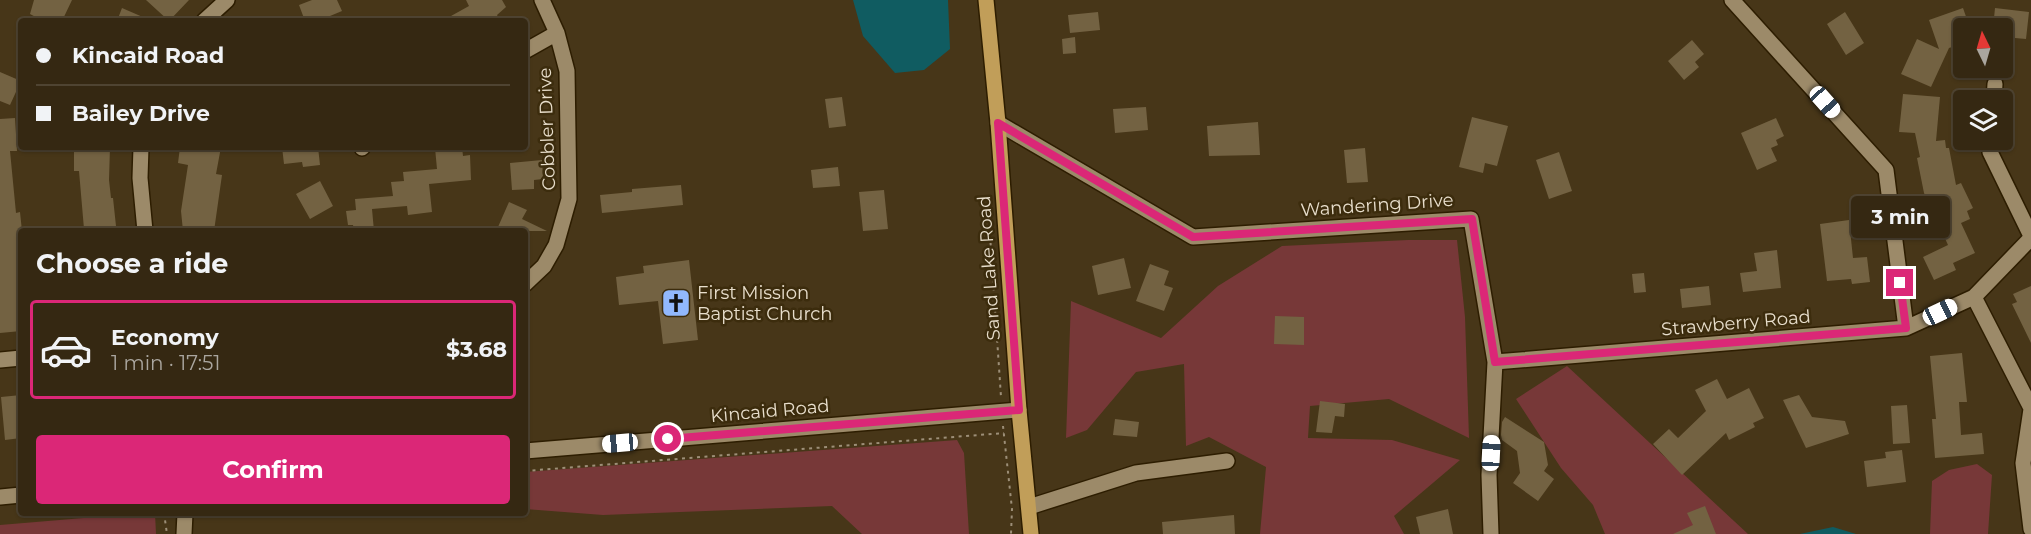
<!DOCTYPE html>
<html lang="en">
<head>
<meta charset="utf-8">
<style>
  :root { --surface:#352812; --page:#403420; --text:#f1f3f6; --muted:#aaa69f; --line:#4f4432; --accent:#db2777 }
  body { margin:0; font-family:Montserrat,sans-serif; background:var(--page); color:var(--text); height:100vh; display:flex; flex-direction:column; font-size:22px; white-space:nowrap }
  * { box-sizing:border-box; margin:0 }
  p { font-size:20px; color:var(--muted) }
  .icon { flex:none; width:33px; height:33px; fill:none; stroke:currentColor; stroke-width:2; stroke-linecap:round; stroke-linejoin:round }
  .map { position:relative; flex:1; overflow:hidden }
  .sheet { position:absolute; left:18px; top:228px; width:510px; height:288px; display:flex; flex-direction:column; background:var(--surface); border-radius:6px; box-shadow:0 2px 4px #0004,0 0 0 2px var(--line) }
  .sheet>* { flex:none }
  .hud { position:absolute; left:18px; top:18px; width:510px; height:132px; border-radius:6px; box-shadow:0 2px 4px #0004,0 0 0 2px var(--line); display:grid; align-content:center; height:132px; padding:0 18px; background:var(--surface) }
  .needle { width:39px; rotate:355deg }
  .buttons { position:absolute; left:1953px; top:18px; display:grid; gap:12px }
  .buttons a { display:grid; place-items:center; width:60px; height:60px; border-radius:6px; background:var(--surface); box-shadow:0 2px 4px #0004,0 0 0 2px var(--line); font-size:30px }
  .end { position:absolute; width:27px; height:27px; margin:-14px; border:8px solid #db2777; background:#fff; box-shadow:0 0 0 3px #fff }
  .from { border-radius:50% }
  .bubble { position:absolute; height:42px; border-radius:6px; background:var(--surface); box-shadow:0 2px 4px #0004,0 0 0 2px var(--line); font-size:20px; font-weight:700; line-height:42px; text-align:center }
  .car { position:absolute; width:18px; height:36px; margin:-18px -9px; border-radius:8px; box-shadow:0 0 4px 2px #0007; background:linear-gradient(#fff 24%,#345 0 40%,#fff 0 76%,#345 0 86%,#fff 0) }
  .hud b { display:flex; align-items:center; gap:21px; height:57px; font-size:22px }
  .hud b+b { border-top:2px solid var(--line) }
  .hud i { width:15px; height:15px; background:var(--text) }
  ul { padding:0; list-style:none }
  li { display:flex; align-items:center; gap:18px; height:99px; margin:0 12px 9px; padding:0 6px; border:3px solid transparent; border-radius:6px }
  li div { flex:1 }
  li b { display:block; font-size:22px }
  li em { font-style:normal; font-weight:700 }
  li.current { border-color:var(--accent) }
  li>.icon { width:54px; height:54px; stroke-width:1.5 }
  h2 { padding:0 18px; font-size:27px; line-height:72px }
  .action { display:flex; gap:12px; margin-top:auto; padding:12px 18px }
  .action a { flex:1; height:69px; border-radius:6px; background:var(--accent); color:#fff; font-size:24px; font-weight:700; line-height:69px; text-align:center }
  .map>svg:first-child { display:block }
  .green { fill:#773838 }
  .water { fill:#105c61 }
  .building { fill:#736242 }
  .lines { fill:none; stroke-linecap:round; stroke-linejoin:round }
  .minor-casing { stroke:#2d1d00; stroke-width:18 }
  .major-casing { stroke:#2d1d00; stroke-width:18 }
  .path { stroke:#9d8f78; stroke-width:2; stroke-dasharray:3 4.5; stroke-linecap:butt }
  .minor { stroke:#9c8a69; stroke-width:15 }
  .major { stroke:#c19e59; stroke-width:15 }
  .route { stroke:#db2777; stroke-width:8 }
  .labels { text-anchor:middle; stroke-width:5; stroke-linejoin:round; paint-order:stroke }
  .street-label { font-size:18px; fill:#e8decc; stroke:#3c2c0d }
  .poi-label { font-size:18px; fill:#e8decc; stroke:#3c2c0d; text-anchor:start }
</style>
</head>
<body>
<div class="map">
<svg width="2031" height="534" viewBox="0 0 2031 534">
  <rect width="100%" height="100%" fill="#473618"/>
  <path class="green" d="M1408,240H1457L1465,317L1469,438L1389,399L1310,406L1308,438L1392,440L1460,460L1394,516L1404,534H1260L1266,467L1209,437L1186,446L1184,364L1136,372L1087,430L1066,438L1071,301L1161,338L1218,286L1282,246Z
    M1567,366L1748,534H1605L1593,505L1561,468L1516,399Z
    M957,440L964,453L969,534H862L832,506L603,515L525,509V472Z
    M1977,464L1992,475L1988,534H1930L1932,481L1949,470Z
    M143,513H155L156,534H0V525Z"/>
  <path class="water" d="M853,0H948L950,49L924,70L895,73L863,36Z
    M1833,527L1856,534H1800Z"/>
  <path class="building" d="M34,0H72L62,21H43L30,14Z
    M146,0H189L169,21Z
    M312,0H337L342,11L330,16L332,21H305L299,5Z
    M466,0H502L506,7L497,15L500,21H442L469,6Z
    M122,8L152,21H117Z
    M1963,8L1970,28H1964V43L1949,48L1931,87L1901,74L1917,39L1939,49L1929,20Z
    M1995,8L2029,12L2026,39L2015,38L2014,48L2002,47V28H1993Z
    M1098,12L1100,30L1070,33L1068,15Z
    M1845,12L1864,43L1846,55L1827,24Z
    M1075,37L1076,53L1063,54L1062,39Z
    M1692,40L1704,54L1695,62L1699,67L1684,80L1668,61Z
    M0,72L21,81L10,105L0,101Z
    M1903,94L1940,97L1936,141L1945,140L1946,148H1949L1956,185L1961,183L1973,208L1967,211L1970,219L1961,223L1975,253L1953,263L1956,270L1934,280L1923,257L1948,245L1924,193L1917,158L1920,157L1915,133L1899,132Z
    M842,97L846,126L829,128L825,99Z
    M1146,107L1148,130L1115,133L1113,109Z
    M1472,117L1508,126L1497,166L1485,163L1483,173L1459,167Z
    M15,118L17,151H10L16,213L20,212L22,231L21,331L0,333V119Z
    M1776,118L1784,136L1776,140L1778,145L1771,148L1777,161L1757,170L1741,133Z
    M1258,122L1260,155L1209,156L1207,126Z
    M74,147H110L109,180L111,198H113L116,226L84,229L79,171H74Z
    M180,147H221L216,174L222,175L214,231H183L181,211L188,165L178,163Z
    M282,147H318L320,165L303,167L302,162L284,164Z
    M462,147L463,156L470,155L471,180L429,184L432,212L408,215L407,206L372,209L374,231H354L353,225H348L346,211L356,210L355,199L393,196L391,182L404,181L403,172L437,169L435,148Z
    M1365,148L1368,182L1347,183L1344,150Z
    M1559,152L1572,191L1549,199L1536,160Z
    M542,160L543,179L534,180V189L512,190L510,163Z
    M838,167L840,186L813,188L811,170Z
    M320,181L333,206L310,219L296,194Z
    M681,185L683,205L602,213L600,195L632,192V189Z
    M884,190L888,229L863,231L859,192Z
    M509,202L527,210L522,219L547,231H507L498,227Z
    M1849,220L1853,258L1867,257L1870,282L1852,284L1851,279L1827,281L1820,224Z
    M1777,250L1781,288L1743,292L1740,273L1757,271L1754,253Z
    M1124,258L1131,288L1098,295L1092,266Z
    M689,260L698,340L663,344L658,301L619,305L616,277L644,273L643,266Z
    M1150,264L1169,271L1164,285L1173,288L1164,311L1136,301Z
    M1644,273L1646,292L1634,293L1632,274Z
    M1709,286L1711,305L1682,308L1680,289Z
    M2031,286V343L2012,304L2017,302L2013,294Z
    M1275,316L1304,317V345L1274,344Z
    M1962,353L1967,402H1959L1961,435L1982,433L1984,454L1935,458L1932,419H1936L1930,356Z
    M1717,379L1727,399L1749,388L1764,418L1753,423L1755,427L1729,440L1726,433L1682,475L1653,444L1669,429L1678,438L1706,411L1695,390Z
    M21,395V438L5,440L1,397Z
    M1799,395L1812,417L1845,421L1849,434L1806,448L1783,400Z
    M1320,401L1345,404L1344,417L1335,416L1332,433L1316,432Z
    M1907,405L1910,443L1893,444L1891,406Z
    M1505,417L1544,442L1548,465L1544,471L1554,479L1538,501L1513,483L1520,473L1517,451L1502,440L1501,435L1502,422Z
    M1115,419L1139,422L1137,437L1113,435Z
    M1902,450L1906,482L1867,487L1864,461L1886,458L1885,452Z
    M1705,506L1716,534H1673L1693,525L1687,513Z
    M1448,509L1453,534H1420L1416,517Z
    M1234,515L1235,534H1163L1162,522Z"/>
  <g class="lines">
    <g class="minor-casing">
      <path id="minor" d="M1732,0L1886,170L1906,328
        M204,21L227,0
        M525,51L557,33
        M1994,100L1995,84
        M998,123L1193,237L1471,219L1495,362L1489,475L1491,534
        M1991,140L1990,152L2031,236
        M141,147L140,178L145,231
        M362,148L363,147
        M525,284L544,266L556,245L569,199L567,71L557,33L542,0
        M1974,297L2031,408
        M0,360L21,358
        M1495,362L1906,328L1974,297L2031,238
        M525,451L1019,410
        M0,497L21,495
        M1029,507L1136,473L1227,461
        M2031,529L2023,463L2031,409
        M184,534L185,513"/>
    </g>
    <g class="major-casing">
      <path id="major" d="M986,0L998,123L1019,410L1031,534"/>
    </g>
    <path class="path" d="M989,220L1001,397
      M1003,426L1012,509L1011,534
      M525,471L1004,433
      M164,513L167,534"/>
    <use href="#minor" class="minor"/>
    <use href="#major" class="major"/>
  </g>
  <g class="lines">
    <path class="route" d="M668,439L1019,410L998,123L1193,237L1472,219L1495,362L1906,328L1900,283"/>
  </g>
  <defs>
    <g id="church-square" transform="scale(1.5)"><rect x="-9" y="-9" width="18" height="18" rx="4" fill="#91b8fd" stroke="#3c2c0d"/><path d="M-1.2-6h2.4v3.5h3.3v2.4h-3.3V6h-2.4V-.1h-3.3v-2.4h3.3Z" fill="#111"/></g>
  </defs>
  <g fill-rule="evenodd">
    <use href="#church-square" x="676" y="303"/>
  </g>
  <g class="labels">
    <g class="street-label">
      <text transform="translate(547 129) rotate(-92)" y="6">Cobbler Drive</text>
      <text transform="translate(1377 205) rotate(-4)" y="6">Wandering Drive</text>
      <text transform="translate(989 268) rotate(-94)" y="6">Sand Lake Road</text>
      <text transform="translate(1736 323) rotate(-5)" y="6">Strawberry Road</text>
      <text transform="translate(770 411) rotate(-5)" y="6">Kincaid Road</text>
    </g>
    <g class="poi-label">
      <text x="697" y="299">First Mission<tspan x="697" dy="21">Baptist Church</tspan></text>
    </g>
  </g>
</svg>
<div class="buttons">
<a><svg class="needle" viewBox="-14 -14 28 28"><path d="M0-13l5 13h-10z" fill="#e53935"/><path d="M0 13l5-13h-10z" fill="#aaa69f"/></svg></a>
<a><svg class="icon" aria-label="layers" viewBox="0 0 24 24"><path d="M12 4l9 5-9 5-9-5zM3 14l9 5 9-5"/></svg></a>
</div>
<i class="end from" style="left:668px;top:439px"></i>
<i class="end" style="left:1900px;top:283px"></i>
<div class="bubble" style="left:1851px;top:196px;width:99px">3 min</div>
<i class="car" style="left:1825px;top:102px;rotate:138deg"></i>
<i class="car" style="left:1940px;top:312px;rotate:65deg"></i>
<i class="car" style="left:620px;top:443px;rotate:265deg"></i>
<i class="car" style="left:1491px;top:453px;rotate:3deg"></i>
<div class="hud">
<b><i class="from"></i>Kincaid Road</b>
<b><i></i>Bailey Drive</b>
</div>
<section class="sheet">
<h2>Choose a ride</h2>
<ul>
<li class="current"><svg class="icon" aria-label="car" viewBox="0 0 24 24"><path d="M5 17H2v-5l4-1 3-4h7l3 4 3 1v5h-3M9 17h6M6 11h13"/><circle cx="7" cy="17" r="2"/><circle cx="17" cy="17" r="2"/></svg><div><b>Economy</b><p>1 min · 17:51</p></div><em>$3.68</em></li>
</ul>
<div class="action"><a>Confirm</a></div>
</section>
</div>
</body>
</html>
